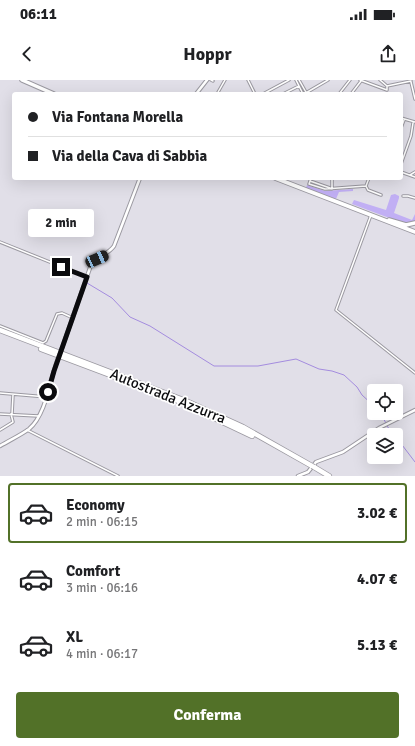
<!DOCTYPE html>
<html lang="it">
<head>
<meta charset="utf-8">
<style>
  :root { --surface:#fff; --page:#f6f6f6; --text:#202124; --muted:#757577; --line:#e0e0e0; --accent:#527128 }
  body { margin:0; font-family:Signika,sans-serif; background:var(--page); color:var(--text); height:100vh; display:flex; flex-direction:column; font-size:15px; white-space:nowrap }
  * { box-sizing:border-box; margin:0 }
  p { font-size:13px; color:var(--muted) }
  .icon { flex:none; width:22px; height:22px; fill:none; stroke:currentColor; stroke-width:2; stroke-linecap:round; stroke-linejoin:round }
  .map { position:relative; height:396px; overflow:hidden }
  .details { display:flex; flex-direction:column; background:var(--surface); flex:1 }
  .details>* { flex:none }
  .top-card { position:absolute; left:12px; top:12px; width:391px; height:88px; border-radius:4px; box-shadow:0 4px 16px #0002; display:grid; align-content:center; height:88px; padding:0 16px; background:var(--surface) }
  .controls { position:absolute; left:367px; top:304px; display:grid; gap:8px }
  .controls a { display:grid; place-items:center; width:36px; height:36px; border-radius:4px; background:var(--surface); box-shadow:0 4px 16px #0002; font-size:20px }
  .end { position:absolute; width:18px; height:18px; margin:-9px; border:5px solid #0b0b0e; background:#fff; box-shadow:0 0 0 2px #fff }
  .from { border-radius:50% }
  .bubble { position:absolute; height:28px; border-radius:4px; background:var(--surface); box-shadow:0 4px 16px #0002; font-size:13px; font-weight:800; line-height:28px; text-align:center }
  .car { position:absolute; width:12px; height:24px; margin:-12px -6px; border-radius:5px; box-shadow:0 0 3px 1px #0007; background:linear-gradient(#222 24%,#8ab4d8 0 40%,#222 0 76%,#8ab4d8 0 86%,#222 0) }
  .top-card b { display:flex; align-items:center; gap:14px; height:38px; font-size:15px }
  .top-card b+b { border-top:1px solid var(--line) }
  .top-card i { width:10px; height:10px; background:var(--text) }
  ul { padding:7px 0 0; list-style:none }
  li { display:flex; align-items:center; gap:12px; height:60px; margin:0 8px 6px; padding:0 8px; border:2px solid transparent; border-radius:4px }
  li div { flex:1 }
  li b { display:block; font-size:15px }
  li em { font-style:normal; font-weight:800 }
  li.active { border-color:var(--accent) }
  li>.icon { width:36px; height:36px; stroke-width:1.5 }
  .action { display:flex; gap:8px; margin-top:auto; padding:8px 16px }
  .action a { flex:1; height:46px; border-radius:4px; background:var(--accent); color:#fff; font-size:16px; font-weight:800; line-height:46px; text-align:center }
  .status { display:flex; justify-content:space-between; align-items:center; height:28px; padding:0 20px; background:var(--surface); direction:ltr }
  .status svg { height:11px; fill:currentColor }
  header { display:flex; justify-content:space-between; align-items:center; height:52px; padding:0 16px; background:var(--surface); font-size:18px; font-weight:800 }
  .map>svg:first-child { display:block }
  .green { fill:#c1aff4 }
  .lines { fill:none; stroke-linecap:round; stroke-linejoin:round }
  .stream { stroke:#a48cdf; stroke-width:1 }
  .minor-casing { stroke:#9b99a1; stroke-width:3.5 }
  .tertiary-casing { stroke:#9b99a1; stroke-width:4.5 }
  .primary-casing { stroke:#9b99a1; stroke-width:5.5 }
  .motorway-casing { stroke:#9b99a1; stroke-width:6 }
  .minor { stroke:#fff; stroke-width:1.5 }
  .tertiary { stroke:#fff; stroke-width:2.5 }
  .primary { stroke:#fff; stroke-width:3.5 }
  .motorway { stroke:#fff; stroke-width:4.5 }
  .tertiary-bridge-casing { stroke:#9b99a1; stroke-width:4.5; stroke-linecap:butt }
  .motorway-bridge-casing { stroke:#9b99a1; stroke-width:6; stroke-linecap:butt }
  .tertiary-bridge { stroke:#fff; stroke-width:2.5 }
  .motorway-bridge { stroke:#fff; stroke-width:4.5 }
  .route { stroke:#0b0b0e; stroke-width:5 }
  .labels { text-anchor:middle; stroke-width:3.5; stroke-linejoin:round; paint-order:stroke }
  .street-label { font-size:15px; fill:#0b0b0e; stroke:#fff }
</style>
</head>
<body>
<div class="status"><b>06:11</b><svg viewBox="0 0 49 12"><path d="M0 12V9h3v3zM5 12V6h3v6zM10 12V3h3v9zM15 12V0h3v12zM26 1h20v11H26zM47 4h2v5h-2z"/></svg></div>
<header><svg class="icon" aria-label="back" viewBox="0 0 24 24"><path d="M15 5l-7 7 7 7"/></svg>Hoppr<svg class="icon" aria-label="share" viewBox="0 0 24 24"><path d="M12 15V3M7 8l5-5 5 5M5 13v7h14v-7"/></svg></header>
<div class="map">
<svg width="415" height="396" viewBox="0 0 415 396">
  <rect width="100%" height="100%" fill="#e1dfe8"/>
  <path class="green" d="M307,105L325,111L353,109V111L339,112L336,119L306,108Z
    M395,114L399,116V118L394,133L412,140L415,134V142H400L352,124L354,120L386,130L391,115Z"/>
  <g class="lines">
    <path class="stream" d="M87,203L112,218L130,237L150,246L214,286H258L296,279L319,289L332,291L344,295L357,307L362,315L374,326
      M380,333L386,343
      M387,346L394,355
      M396,357L415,382"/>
    <g class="minor-casing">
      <path id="minor" d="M211,0L213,1
        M248,0L255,14
        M296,0L303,14
        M299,0L307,14
        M360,0L387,10V6L380,0
        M411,2L415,19
        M387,6L411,1
        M217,14L225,0
        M263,14L289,0
        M283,14L299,6
        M304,14L328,0
        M339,14L350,0
        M351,14L361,1
        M401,38L415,42
        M401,48L404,40
        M401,84L411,56L413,43
        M401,92L415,97
        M410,95L415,92
        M311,98L309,104L325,109L366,106L369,98
        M310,101L330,108
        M366,106L368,110L381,115
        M332,109V98
        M403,116H408L415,118
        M371,135L336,230L415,293
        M0,162L87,197
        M0,246L43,263L46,261L57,234L62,233L73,238
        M0,313L47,317
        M0,334L38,336
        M12,334L13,315
        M0,350L13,342L11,334
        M27,350L118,396"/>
    </g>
    <g class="tertiary-casing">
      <path id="tertiary" d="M196,14L207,0
        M62,268L91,185C96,176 108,175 114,166L140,98
        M0,366C10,360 21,355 29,349C46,335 50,300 57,281
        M298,396L308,392L316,382L343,372L379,348L415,330"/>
    </g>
    <g class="primary-casing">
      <path id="primary" d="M22,0L54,14
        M275,98L415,152
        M389,140L406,145L415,143"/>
    </g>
    <g class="motorway-casing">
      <path id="motorway" d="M0,250L186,321L243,347L312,386
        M41,269L174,319L252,356
        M314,387L329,396"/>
    </g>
    <use href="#minor" class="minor"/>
    <use href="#tertiary" class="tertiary"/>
    <use href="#primary" class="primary"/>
    <use href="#motorway" class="motorway"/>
    <g class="tertiary-bridge-casing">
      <path id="tertiary-bridge" d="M57,281L62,268"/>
    </g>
    <g class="motorway-bridge-casing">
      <path id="motorway-bridge" d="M312,386L314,387"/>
    </g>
    <use href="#tertiary-bridge" class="tertiary-bridge"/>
    <use href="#motorway-bridge" class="motorway-bridge"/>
  </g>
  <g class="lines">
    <path class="route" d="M48,312L54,291L87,197L61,187"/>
  </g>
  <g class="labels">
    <g class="street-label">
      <text transform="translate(168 316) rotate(22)" y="5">Autostrada Azzurra</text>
    </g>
  </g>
</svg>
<div class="controls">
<a><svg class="icon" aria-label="locate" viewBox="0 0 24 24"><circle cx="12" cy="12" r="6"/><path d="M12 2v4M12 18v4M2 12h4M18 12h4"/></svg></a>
<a><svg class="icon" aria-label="layers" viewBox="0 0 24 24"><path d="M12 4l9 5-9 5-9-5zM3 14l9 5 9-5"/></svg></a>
</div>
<i class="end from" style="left:48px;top:312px"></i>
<i class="end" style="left:61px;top:187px"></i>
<div class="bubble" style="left:28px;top:129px;width:66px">2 min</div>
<i class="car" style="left:97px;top:179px;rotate:66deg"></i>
<div class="top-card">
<b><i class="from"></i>Via Fontana Morella</b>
<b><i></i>Via della Cava di Sabbia</b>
</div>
</div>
<section class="details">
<ul>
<li class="active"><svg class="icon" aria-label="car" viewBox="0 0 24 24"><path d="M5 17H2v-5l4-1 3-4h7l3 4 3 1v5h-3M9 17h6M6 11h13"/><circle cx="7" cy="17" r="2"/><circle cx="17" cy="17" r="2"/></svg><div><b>Economy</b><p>2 min · 06:15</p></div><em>3.02 €</em></li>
<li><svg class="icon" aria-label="car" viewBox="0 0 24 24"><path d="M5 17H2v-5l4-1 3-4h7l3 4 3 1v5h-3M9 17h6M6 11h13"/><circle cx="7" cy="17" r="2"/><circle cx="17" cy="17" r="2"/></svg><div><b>Comfort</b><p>3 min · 06:16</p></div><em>4.07 €</em></li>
<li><svg class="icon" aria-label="car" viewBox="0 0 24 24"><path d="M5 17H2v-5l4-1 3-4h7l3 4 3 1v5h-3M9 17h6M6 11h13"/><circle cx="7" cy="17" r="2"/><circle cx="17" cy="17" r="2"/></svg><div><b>XL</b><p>4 min · 06:17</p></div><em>5.13 €</em></li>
</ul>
<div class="action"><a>Conferma</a></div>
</section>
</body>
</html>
